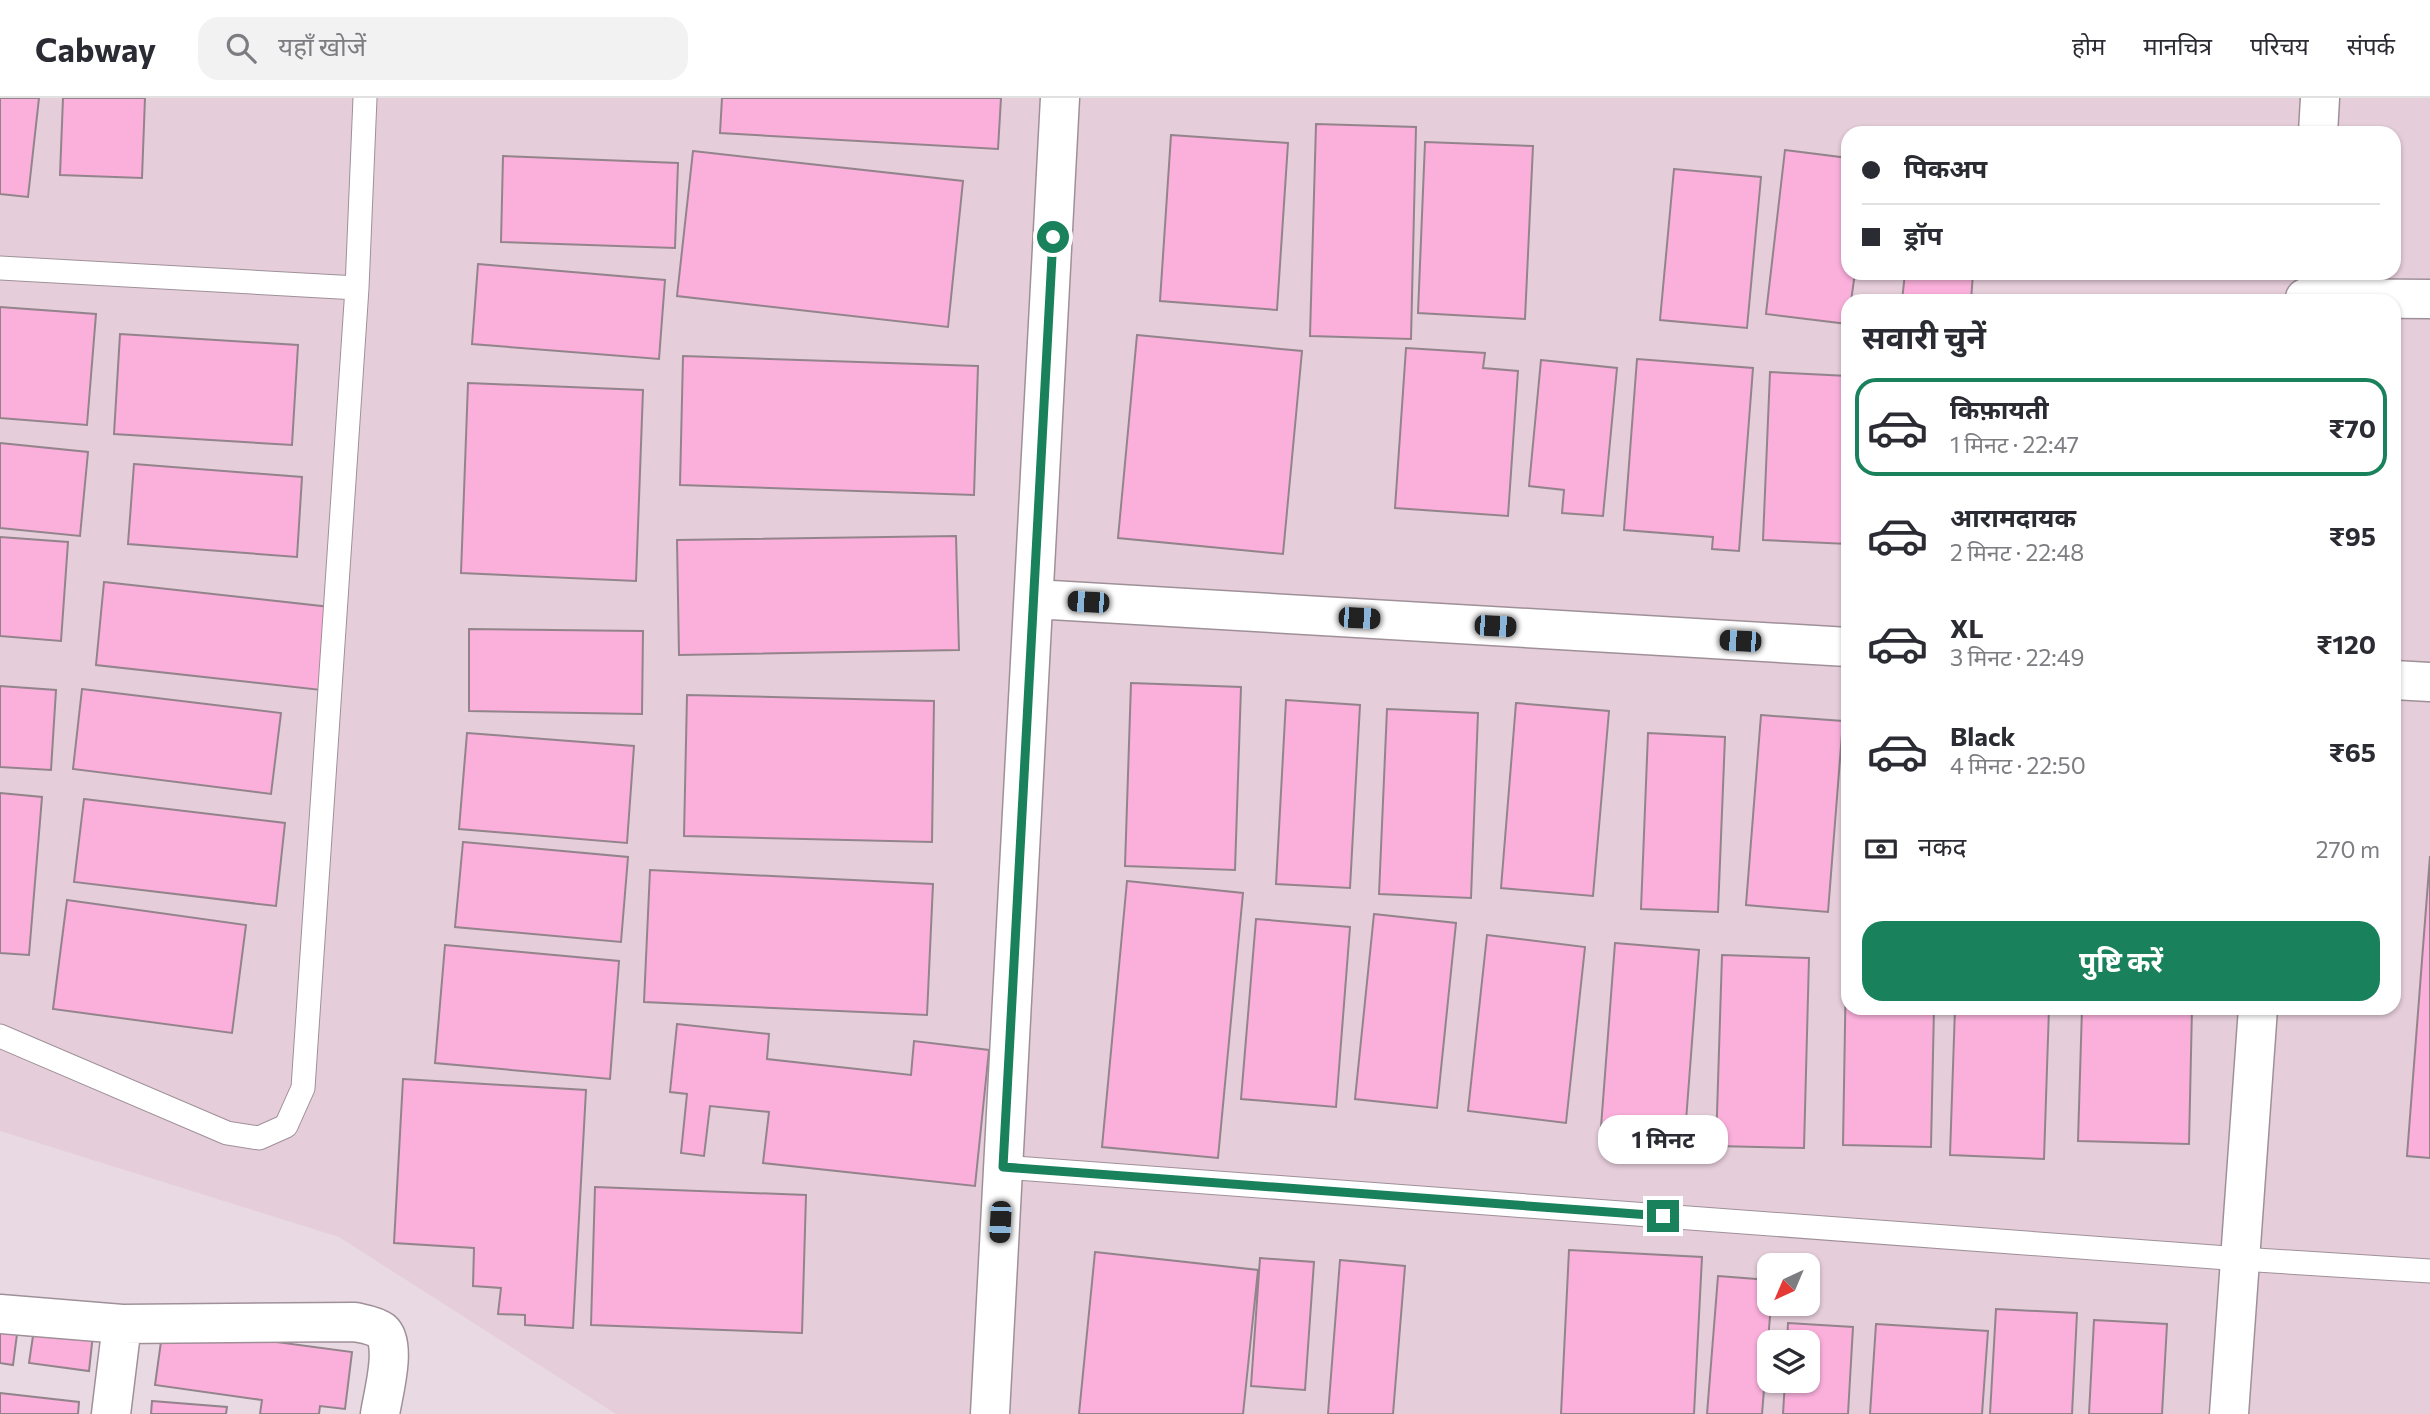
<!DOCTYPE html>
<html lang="hi">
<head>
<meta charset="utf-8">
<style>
  :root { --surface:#fff; --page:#f2f2f3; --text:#2b2b33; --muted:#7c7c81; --line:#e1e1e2; --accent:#19815c }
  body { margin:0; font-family:Commissioner,"Noto Sans Devanagari",sans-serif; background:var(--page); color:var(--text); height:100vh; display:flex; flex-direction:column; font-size:26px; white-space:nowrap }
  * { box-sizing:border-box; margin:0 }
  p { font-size:23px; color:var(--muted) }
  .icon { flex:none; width:38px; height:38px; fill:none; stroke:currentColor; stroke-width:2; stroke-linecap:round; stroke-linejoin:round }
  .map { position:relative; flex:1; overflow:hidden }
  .panel { position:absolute; left:1841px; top:196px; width:560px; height:721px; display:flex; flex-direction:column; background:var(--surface); border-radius:21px; box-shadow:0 2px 5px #0004 }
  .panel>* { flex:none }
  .hud { position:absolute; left:1841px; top:28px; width:560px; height:154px; border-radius:21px; box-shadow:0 2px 5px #0004; display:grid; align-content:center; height:154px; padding:0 21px; background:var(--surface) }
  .needle { width:46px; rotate:224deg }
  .fabs { position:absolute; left:1757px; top:1155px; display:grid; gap:14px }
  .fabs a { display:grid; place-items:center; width:63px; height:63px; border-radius:14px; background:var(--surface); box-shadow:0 2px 5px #0004; font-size:35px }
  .end { position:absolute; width:32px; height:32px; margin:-16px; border:9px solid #19815c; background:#fff; box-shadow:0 0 0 4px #fff }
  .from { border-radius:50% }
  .bubble { position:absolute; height:49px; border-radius:21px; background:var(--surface); box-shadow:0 2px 5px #0004; font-size:23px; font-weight:700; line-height:49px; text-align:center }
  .car { position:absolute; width:21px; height:42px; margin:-21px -10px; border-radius:9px; box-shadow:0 0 5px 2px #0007; background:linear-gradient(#222 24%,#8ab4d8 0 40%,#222 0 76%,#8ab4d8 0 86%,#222 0) }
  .hud b { display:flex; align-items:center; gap:24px; height:66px; font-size:26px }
  .hud b+b { border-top:2px solid var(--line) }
  .hud i { width:18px; height:18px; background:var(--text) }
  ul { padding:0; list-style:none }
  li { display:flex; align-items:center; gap:21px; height:98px; margin:0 14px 10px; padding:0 7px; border:4px solid transparent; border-radius:21px }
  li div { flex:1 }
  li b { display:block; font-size:26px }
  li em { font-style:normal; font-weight:700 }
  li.current { border-color:var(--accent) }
  li>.icon { width:63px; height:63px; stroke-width:1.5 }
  h2 { padding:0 21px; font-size:32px; line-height:84px }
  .pay { display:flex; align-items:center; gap:18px; height:77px; padding:0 21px; font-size:26px }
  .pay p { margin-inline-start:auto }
  .action { display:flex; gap:14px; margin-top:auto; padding:14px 21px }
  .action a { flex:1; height:80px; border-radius:21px; background:var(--accent); color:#fff; font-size:28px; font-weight:700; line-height:80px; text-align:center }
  header { display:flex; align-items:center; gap:42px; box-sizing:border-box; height:98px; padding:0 35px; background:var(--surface); border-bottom:2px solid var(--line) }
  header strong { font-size:33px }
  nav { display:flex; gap:38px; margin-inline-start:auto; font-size:24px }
  .search { width:490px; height:63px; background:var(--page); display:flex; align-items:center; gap:18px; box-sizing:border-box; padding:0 24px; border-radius:21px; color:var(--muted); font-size:26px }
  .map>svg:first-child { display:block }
  .built { fill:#e5cdda; fill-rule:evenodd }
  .building { fill:#fab0db; stroke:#93848c; stroke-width:2 }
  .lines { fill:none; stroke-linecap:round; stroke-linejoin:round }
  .lane-casing { stroke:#9f9098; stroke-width:25 }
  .street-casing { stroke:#9f9098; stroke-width:41 }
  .lane { stroke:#fff; stroke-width:23 }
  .street { stroke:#fff; stroke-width:38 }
  .route { stroke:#19815c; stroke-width:9 }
</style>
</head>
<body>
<header>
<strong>Cabway</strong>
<div class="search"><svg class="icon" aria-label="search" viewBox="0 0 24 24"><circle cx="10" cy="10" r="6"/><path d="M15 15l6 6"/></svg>यहाँ खोजें</div>
<nav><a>होम</a><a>मानचित्र</a><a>परिचय</a><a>संपर्क</a></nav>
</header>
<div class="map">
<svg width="2430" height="1316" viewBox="0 0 2430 1316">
  <rect width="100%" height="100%" fill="#e9d9e2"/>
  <path class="built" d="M0,0H2430V1316H616L339,1139L0,1033ZM1848,35H2394V175H1848ZM1848,203H2394V910H1848ZM1769,1167H1808V1206H1769ZM1769,1244H1808V1283H1769Z"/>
  <path class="building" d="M0,0H39L28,99L0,96Z
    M63,0H145L142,80L60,77Z
    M722,0H1001L998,51L720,35Z
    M1316,26L1416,29L1411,241L1310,238Z
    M1171,37L1288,45L1277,212L1160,203Z
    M1425,44L1533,48L1525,221L1418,215Z
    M1785,52L1848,60V175H1855L1851,203H1848V226L1766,216Z
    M693,53L963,83L948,229L677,198Z
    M503,58L678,65L675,150L501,144Z
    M1674,71L1761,79L1747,230L1660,222Z
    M478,166L665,182L659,261L472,246Z
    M1905,175H1973L1971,203H1902Z
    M0,209L96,216L87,327L0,320Z
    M120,236L298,247L292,347L114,336Z
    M1137,237L1302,253L1283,456L1118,440Z
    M1406,250L1485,255L1483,270L1518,273L1508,418L1395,410Z
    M683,258L978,268L974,397L680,387Z
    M1637,261L1753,270L1739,453L1712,451L1713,439L1624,432Z
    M1541,262L1617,270L1603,418L1562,415L1564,392L1529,388Z
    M1770,274L1848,278V446L1763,442Z
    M468,285L643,292L636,483L461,475Z
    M0,345L88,354L80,438L0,430Z
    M134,366L302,379L297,459L128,446Z
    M956,438L959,552L679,557L677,442Z
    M0,439L68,444L61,543L0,538Z
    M104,484L330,509L321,592L96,567Z
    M469,531L643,533L642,616L469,613Z
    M1131,585L1241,589L1235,772L1125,768Z
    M0,588L56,592L51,672L0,669Z
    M82,591L281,615L271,696L73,671Z
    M687,597L934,603L932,744L684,738Z
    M1286,602L1360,607L1350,790L1276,786Z
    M1516,605L1609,613L1593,798L1501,790Z
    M1387,611L1478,615L1471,800L1379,796Z
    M1761,617L1843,623L1828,814L1746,807Z
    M467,635L634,648L627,745L459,731Z
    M1648,635L1725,639L1718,814L1641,811Z
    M0,695L42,699L29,857L0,855Z
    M84,701L285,725L276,808L74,784Z
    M463,744L628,759L621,844L455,829Z
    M2430,758V1060L2407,1058Z
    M650,772L933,786L927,917L644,904Z
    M1127,783L1243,795L1218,1060L1102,1049Z
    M67,802L246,827L232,935L53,911Z
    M1374,816L1456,825L1437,1010L1355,1001Z
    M1256,821L1350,829L1336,1009L1241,1001Z
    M1487,837L1585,849L1566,1025L1468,1013Z
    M1615,845L1699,852L1684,1049L1600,1042Z
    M445,847L619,863L610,981L435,965Z
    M1722,857L1809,860L1804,1050L1716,1048Z
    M1846,869H1848V910H1934L1931,1049L1843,1047Z
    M1955,910H2049L2044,1061L1950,1057Z
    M2082,910H2192L2189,1046L2078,1043Z
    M677,926L769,936L767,961L911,977L914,943L989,952L975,1088L763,1065L769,1014L710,1008L704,1058L681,1055L687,996L670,994Z
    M403,981L586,992L573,1230L525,1227V1217L498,1216L501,1190L473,1188L474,1150L394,1145Z
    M595,1089L806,1097L802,1235L591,1227Z
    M1569,1152L1702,1159L1694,1316H1561Z
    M1095,1154L1258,1172L1243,1316H1079Z
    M1260,1160L1314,1164L1305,1292L1251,1288Z
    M1340,1162L1405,1168L1393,1316H1328Z
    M1718,1178L1769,1182V1206H1771L1762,1316H1707Z
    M1996,1211L2077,1215L2072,1316H1990Z
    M2094,1222L2167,1226L2162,1316H2089Z
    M1788,1225L1853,1229L1848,1316H1783L1785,1283H1808V1244H1787Z
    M1876,1226L1988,1233L1982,1316H1870Z
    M0,1227L93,1236L89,1273L29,1265L33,1238L17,1236L13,1267L0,1265Z
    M163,1229L352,1254L345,1311L320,1308L319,1316H260L262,1302L155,1287Z
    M0,1295L79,1304L78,1316H0Z
    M152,1303L227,1309L226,1316H151Z"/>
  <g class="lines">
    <g class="lane-casing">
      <path id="lane" d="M0,170L357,190
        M0,938L227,1035L259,1040L286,1028L303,990L357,190L365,0
        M1003,1069L2241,1161L2430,1173"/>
    </g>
    <g class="street-casing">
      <path id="street" d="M2318,35L2320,0
        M2305,200L2430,201
        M1034,501L1848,549
        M2394,582L2430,584
        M0,1216L122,1226L355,1224C363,1226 374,1227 382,1233C397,1246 383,1297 380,1316
        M111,1316L122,1226
        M990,1316L1060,0
        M2229,1316L2258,910"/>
    </g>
    <use href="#lane" class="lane"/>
    <use href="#street" class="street"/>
  </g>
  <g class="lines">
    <path class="route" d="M1053,139L1003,1069L1663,1118"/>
  </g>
</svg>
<div class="fabs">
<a><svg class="needle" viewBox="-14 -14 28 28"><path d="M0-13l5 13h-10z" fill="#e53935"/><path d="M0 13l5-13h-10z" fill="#7c7c81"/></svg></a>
<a><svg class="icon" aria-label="layers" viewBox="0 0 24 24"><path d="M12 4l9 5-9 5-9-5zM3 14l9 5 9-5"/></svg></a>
</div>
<i class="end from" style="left:1053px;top:139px"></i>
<i class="end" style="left:1663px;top:1118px"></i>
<div class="bubble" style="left:1598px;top:1017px;width:130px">1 मिनट</div>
<i class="car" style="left:1088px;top:504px;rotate:273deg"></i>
<i class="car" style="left:1359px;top:520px;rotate:93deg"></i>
<i class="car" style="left:1495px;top:528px;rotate:93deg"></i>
<i class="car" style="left:1740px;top:543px;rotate:273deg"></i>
<i class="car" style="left:1000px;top:1124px;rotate:183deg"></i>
<div class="hud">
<b><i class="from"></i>पिकअप</b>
<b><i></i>ड्रॉप</b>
</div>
<section class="panel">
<h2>सवारी चुनें</h2>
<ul>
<li class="current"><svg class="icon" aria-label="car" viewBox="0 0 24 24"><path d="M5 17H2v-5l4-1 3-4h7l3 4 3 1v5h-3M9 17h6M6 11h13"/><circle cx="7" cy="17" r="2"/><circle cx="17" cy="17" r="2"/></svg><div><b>किफ़ायती</b><p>1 मिनट · 22:47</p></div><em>₹70</em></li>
<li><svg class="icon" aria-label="car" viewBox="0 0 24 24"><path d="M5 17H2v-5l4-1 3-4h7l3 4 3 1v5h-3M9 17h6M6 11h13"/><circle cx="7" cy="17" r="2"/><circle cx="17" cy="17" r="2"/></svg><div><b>आरामदायक</b><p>2 मिनट · 22:48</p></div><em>₹95</em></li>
<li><svg class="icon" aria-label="car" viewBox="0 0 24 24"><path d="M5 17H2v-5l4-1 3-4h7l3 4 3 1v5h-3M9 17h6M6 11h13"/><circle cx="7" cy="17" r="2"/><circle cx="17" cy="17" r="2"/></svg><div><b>XL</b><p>3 मिनट · 22:49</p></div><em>₹120</em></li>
<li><svg class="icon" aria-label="car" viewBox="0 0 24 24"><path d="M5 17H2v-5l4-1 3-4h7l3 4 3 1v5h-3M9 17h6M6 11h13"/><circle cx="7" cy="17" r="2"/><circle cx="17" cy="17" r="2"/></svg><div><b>Black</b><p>4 मिनट · 22:50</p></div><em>₹65</em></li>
</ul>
<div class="pay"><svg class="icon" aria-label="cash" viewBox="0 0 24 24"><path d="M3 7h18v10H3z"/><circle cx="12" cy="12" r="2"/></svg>नकद<p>270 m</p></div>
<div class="action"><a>पुष्टि करें</a></div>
</section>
</div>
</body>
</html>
